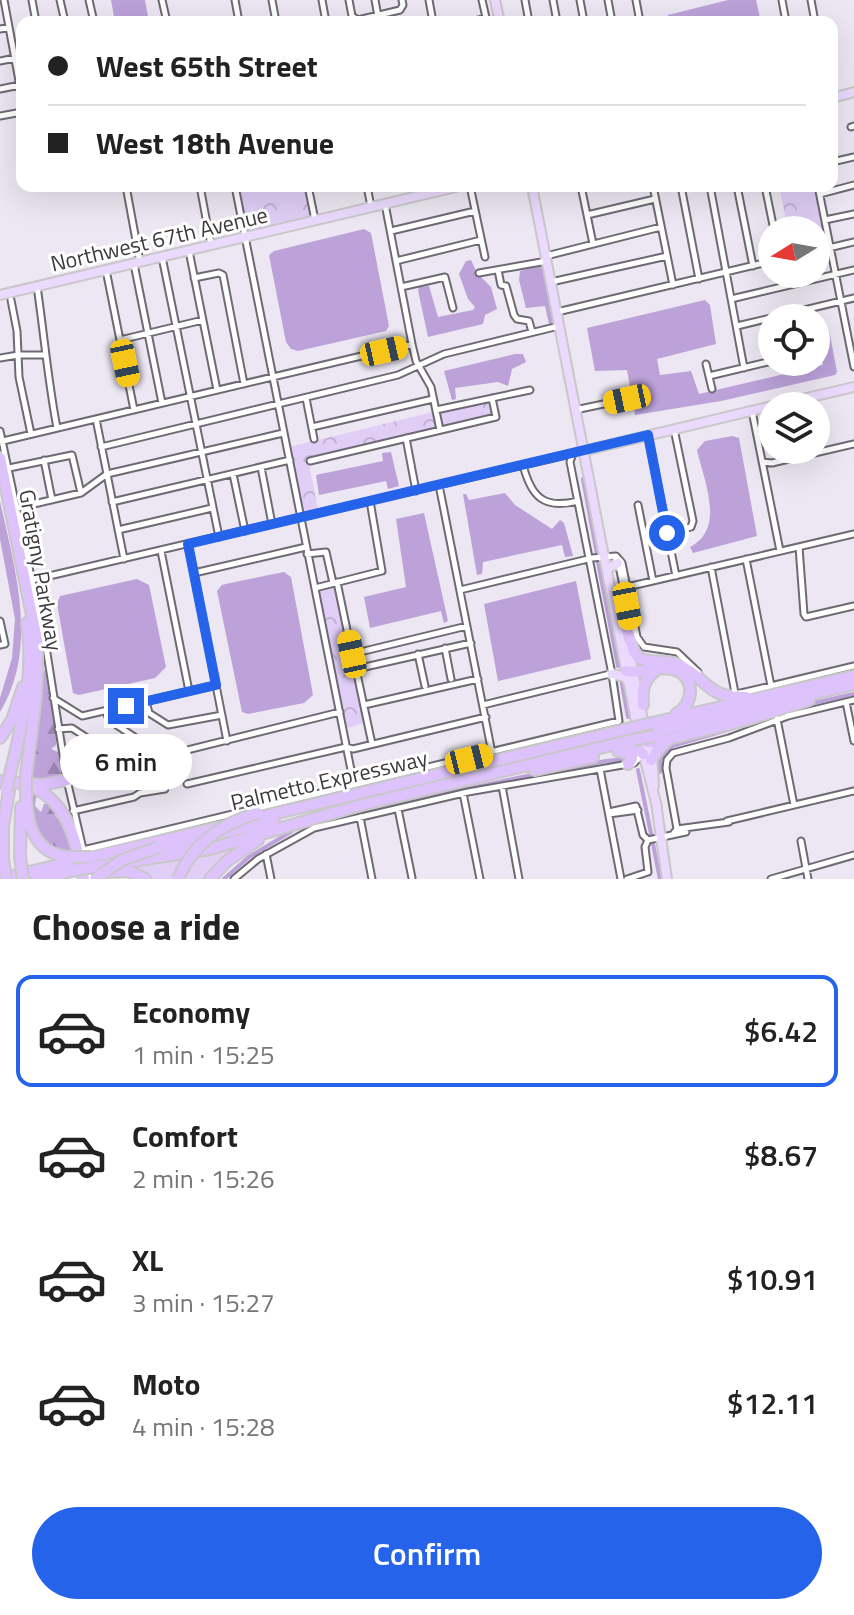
<!DOCTYPE html>
<html lang="en">
<head>
<meta charset="utf-8">
<style>
  :root { --surface:#fff; --page:#f6f6f6; --text:#222; --muted:#767676; --line:#e0e0e0; --accent:#2563eb }
  body { margin:0; font-family:"Titillium Web",sans-serif; background:var(--page); color:var(--text); height:100vh; display:flex; flex-direction:column; font-size:30px; white-space:nowrap }
  * { box-sizing:border-box; margin:0 }
  p { font-size:26px; color:var(--muted) }
  .icon { flex:none; width:44px; height:44px; fill:none; stroke:currentColor; stroke-width:2; stroke-linecap:round; stroke-linejoin:round }
  .map { position:relative; height:879px; overflow:hidden }
  .panel { display:flex; flex-direction:column; background:var(--surface); flex:1 }
  .panel>* { flex:none }
  .top-card { position:absolute; left:16px; top:16px; width:822px; height:176px; border-radius:16px; box-shadow:0 8px 32px #0002; display:grid; align-content:center; height:176px; padding:0 32px; background:var(--surface) }
  .needle { width:52px; rotate:259deg }
  .fabs { position:absolute; left:758px; top:216px; display:grid; gap:16px }
  .fabs a { display:grid; place-items:center; width:72px; height:72px; border-radius:50%; background:var(--surface); box-shadow:0 8px 32px #0002; font-size:40px }
  .end { position:absolute; width:36px; height:36px; margin:-18px; border:10px solid #2563eb; background:#fff; box-shadow:0 0 0 4px #fff }
  .from { border-radius:50% }
  .bubble { position:absolute; height:56px; border-radius:28px; background:var(--surface); box-shadow:0 8px 32px #0002; font-size:26px; font-weight:600; line-height:56px; text-align:center }
  .car { position:absolute; width:24px; height:48px; margin:-24px -12px; border-radius:10px; box-shadow:0 0 6px 2px #0007; background:linear-gradient(#f5c518 24%,#345 0 40%,#f5c518 0 76%,#345 0 86%,#f5c518 0) }
  .top-card b { display:flex; align-items:center; gap:28px; height:76px; font-size:30px }
  .top-card b+b { border-top:2px solid var(--line) }
  .top-card i { width:20px; height:20px; background:var(--text) }
  ul { padding:0; list-style:none }
  li { display:flex; align-items:center; gap:24px; height:112px; margin:0 16px 12px; padding:0 16px; border:4px solid transparent; border-radius:16px }
  li div { flex:1 }
  li b { display:block; font-size:30px }
  li em { font-style:normal; font-weight:600 }
  li.on { border-color:var(--accent) }
  li>.icon { width:72px; height:72px; stroke-width:1.5 }
  h2 { padding:0 32px; font-size:36px; line-height:96px }
  .cta { display:flex; gap:16px; margin-top:auto; padding:16px 32px }
  .cta a { flex:1; height:92px; border-radius:48px; background:var(--accent); color:#fff; font-size:32px; font-weight:600; line-height:92px; text-align:center }
  .map>svg:first-child { display:block }
  .green { fill:#e0cef6 }
  .forest { fill:url(#forest-firs) }
  .park { fill:url(#park-crowns) }
  .water { fill:#bca2d9 }
  .lines { fill:none; stroke-linecap:round; stroke-linejoin:round }
  .canal { stroke:#bca2d9; stroke-width:4 }
  .minor-casing { stroke:#6e6a73; stroke-width:9 }
  .major-casing { stroke:#c8c8c9; stroke-width:12 }
  .highway-casing { stroke:#c8c8c9; stroke-width:14 }
  .minor { stroke:#fff; stroke-width:5 }
  .major { stroke:#ebdafd; stroke-width:8 }
  .highway { stroke:#dec2fc; stroke-width:10 }
  .highway-bridge-casing { stroke:#c8c8c9; stroke-width:14; stroke-linecap:butt }
  .highway-bridge { stroke:#dec2fc; stroke-width:10 }
  .route { stroke:#2563eb; stroke-width:10 }
  .labels { text-anchor:middle; stroke-width:6; stroke-linejoin:round; paint-order:stroke }
  .street-label { font-size:22px; fill:#3c3a3e; stroke:#fff }
</style>
</head>
<body>
<div class="map">
<svg width="854" height="879" viewBox="0 0 854 879">
  <defs>
    <pattern id="forest-firs" width="22" height="20" patternUnits="userSpaceOnUse" patternTransform="scale(2)"><rect width="22" height="20" fill="#bea4db"/><path d="M5 1l3.5 6h-7zM16 11l3.5 6h-7z" fill="#9c87b3"/></pattern>
    <pattern id="park-crowns" width="20" height="18" patternUnits="userSpaceOnUse" patternTransform="scale(2)"><rect width="20" height="18" fill="#e0cef6"/><path d="M2 6a3 3 0 1 1 6 0M12 15a3 3 0 1 1 6 0" fill="none" stroke="#c1b2d4"/></pattern>
  </defs>
  <rect width="100%" height="100%" fill="#ece7f2"/>
  <path class="green" d="M248,842L205,879H147L118,868L201,854L202,857Z"/>
  <path class="forest" d="M45,670L57,740L56,745L51,749L58,752L62,775L60,778L34,783L30,778L41,674Z
    M33,792L40,794L36,798L35,806L41,812L44,804L53,803L57,812L55,816L62,821L74,851C35,851 34,829 29,797Z"/>
  <path class="park" d="M238,186H306L313,216L249,232L246,229Z
    M779,186H814L826,246L816,249V230H788Z
    M491,398L496,417L308,459L318,510L302,514L289,447Z
    M335,583L348,644L350,668L354,671L364,723L344,729L315,588Z"/>
  <path class="water" d="M111,0H145L149,22H115Z
    M728,0H756L761,22H666L668,15Z
    M364,229L371,233L389,326L386,331L298,351L291,349L286,342L269,255L274,251Z
    M471,260L477,273L491,287L497,309L485,315L483,324L428,337L418,290L419,287L429,286L438,317L473,310L475,307L468,299L459,274L466,261Z
    M542,265L554,323L549,324L545,306L526,308L519,280L520,271Z
    M705,300L710,305L716,344L657,359L660,375L691,371L699,394L823,365L818,331L829,330L837,372L835,375L721,401L635,415L627,370L595,371L587,328Z
    M515,354H523L526,362L512,369L508,386L498,382L455,388L456,399L452,400L444,371Z
    M732,436L739,438L757,536L693,553L690,547C726,529 704,481 697,450L705,441Z
    M391,452L399,486L388,489L386,481L319,495L316,475L383,461L382,453Z
    M505,493L515,505L552,529L560,520L564,523L573,556L565,557L562,545L483,562L482,574L477,575L463,494H466L469,500Z
    M0,501C15,570 39,648 0,712V698L12,658L15,619L0,539Z
    M424,513L448,621L444,623L441,611L370,628L364,597L406,587L396,519Z
    M284,572L291,577L313,695L304,703L248,714L242,712L217,591L222,585L230,583Z
    M137,579L149,585L166,667L155,678L79,695L73,693L57,604L60,596Z
    M576,581L591,659L498,681L484,604Z"/>
  <g class="lines">
    <path class="canal" d="M583,479L597,554
      M598,562L618,666
      M621,679L628,717
      M809,704L854,694
      M638,770L652,838
      M549,772L606,761L627,759
      M660,772V759L672,746L744,725
      M364,811L536,774
      M653,844L660,879
      M224,879L249,857L292,831"/>
    <g class="minor-casing">
      <path id="minor" d="M4,0L22,97
        M32,0L36,22
        M60,0L65,22
        M89,0L94,22
        M162,0L167,22
        M235,0L239,22
        M272,0L276,22
        M322,0L326,22
        M349,0L352,16L358,20L400,10L403,5L402,0
        M375,0L379,22
        M429,0L433,22
        M482,0L487,22
        M525,0L529,22
        M553,0L557,22
        M580,0L584,22
        M608,0L612,22
        M636,0L640,22
        M782,0L786,22
        M811,0L815,22
        M470,22L486,18
        M0,29L9,27
        M0,61L15,58
        M0,89L20,85
        M0,116L22,112
        M851,127L854,126
        M832,162L854,157
        M126,186L140,262
        M200,186L211,245
        M235,186L354,785
        M308,186L315,220
        M367,186L371,207
        M470,186L485,257
        M581,186L593,244
        M653,186L673,285
        M681,186L699,279
        M710,186L744,368
        M737,186L753,266
        M765,186L774,230
        M818,186L854,367
        M820,194L854,185
        M385,204L412,344L416,361L431,387L440,430
        M587,215L655,199
        M825,220L854,214
        M391,231L475,211
        M189,251L217,390
        M816,251L854,242
        M546,256L661,227
        M162,257L219,537
        M396,261L481,240
        M134,264L162,403
        M106,270L134,410
        M498,270L501,285L506,286L514,315L517,319L529,321L532,332
        M479,273L547,261
        M194,278L219,273L223,275L244,384
        M551,282L667,256
        M37,286C44,334 48,381 57,428
        M401,287L445,277L453,308
        M731,299L854,270
        M11,300L17,331L19,377L31,434
        M557,312L772,261
        M737,326L854,298
        M120,340L203,320
        M0,358L18,355H46
        M706,364L712,389
        M709,376L772,361
        M306,398L314,439
        M436,410L530,390
        M575,410L627,399
        M752,411L780,551
        M96,419L124,559
        M312,427L433,399
        M0,431L46,647L67,780L90,879
        M648,436L676,576
        M406,438L416,491
        M3,441L412,344
        M101,447L398,375L444,354L559,326
        M44,460L52,500
        M310,461L496,417L492,398
        M762,462L772,463L854,444
        M523,465C531,496 543,510 578,501
        M261,467L272,524
        M9,468L72,455L81,493
        M233,474L245,531
        M439,485L492,753
        M112,502L290,460
        M638,505L653,581
        M17,508L81,493L107,474L283,433
        M118,530L212,508
        M667,533L691,527L693,521L674,429
        M188,544L227,741
        M799,547L804,614L806,617L854,606
        M161,551L189,691
        M307,554L326,552L333,583
        M746,559L771,686
        M616,561L619,566L632,629
        M711,567L735,693
        M194,573L306,547
        M32,580L575,453
        M337,582L352,654L467,626
        M627,587L854,534
        M315,588L382,571L370,501
        M460,590L592,558L616,556L622,563L637,637L644,647
        M0,621L5,644L0,645
        M644,647L677,652L698,672
        M445,648L451,679
        M418,654L425,686
        M741,693L854,666
        M53,698L82,716L216,685
        M146,701L149,713L168,725L222,715
        M846,702L854,741
        M364,705L478,679
        M483,705L614,673
        M106,711L109,720L163,756
        M777,719L794,805
        M58,729L72,728L116,757L121,767
        M372,744L356,669L471,643
        M600,769L621,879
        M67,780L340,712
        M187,784L346,747L353,749L486,717
        M502,786L519,879
        M463,793L480,879
        M398,809L412,878
        M73,811L134,797L140,793L165,789
        M609,812L636,806L643,835L648,840
        M609,814L638,810
        M360,817L372,879
        M727,821L854,791
        M677,829L666,768L667,760L673,753L729,738L788,716L854,700
        M673,834L677,829L729,822
        M648,840L686,832
        M801,841L808,879
        M83,850L619,721L612,674L570,462L573,453
        M266,854L271,879
        M234,879L258,859L314,828L468,792L634,763L642,755
        M627,879L648,872L645,847L648,840
        M771,879L854,855"/>
    </g>
    <g class="major-casing">
      <path id="major" d="M495,0L500,22
        M832,98L854,92
        M532,186L638,731
        M0,295L460,186
        M772,406L854,387
        M583,451L772,406
        M611,567L618,563
        M628,646L651,760
        M612,674L625,677L628,682
        M642,748L657,807
        M652,756L654,786
        M656,803L667,879"/>
    </g>
    <g class="highway-casing">
      <path id="highway" d="M0,458L36,635C40,682 32,728 26,775
        M618,600L634,652L639,658C651,664 665,659 677,664C707,676 705,699 746,697
        M626,671C642,675 657,665 672,669C696,675 695,704 676,714
        M643,705C642,689 643,679 658,669
        M652,723L854,676
        M638,732L647,742L660,741L746,720L809,700
        M653,732L854,684
        M0,738L12,720L23,687
        M631,748L638,749L643,754
        M618,751L631,754L632,759L628,764
        M651,760L659,748L668,740
        M535,770L593,757
        M10,774C22,724 35,675 27,623
        M0,781L41,785L67,780
        M27,784C69,801 75,839 84,879
        M26,796C27,828 36,856 73,857
        M244,821L631,728
        M180,842L274,821
        M160,850L188,844
        M20,856L21,807
        M91,857L225,826
        M3,859V826L9,791
        M94,867L210,849L357,806L633,740
        M105,872L129,871L145,879
        M1,879L74,861
        M37,879L76,870
        M210,879L227,861L258,840"/>
    </g>
    <use href="#minor" class="minor"/>
    <use href="#major" class="major"/>
    <use href="#highway" class="highway"/>
    <g class="highway-bridge-casing">
      <path id="highway-bridge" d="M631,728L652,723
        M633,740L654,736
        M26,775V796
        M6,791L10,774
        M20,856L23,879
        M73,857H91
        M3,859L6,879
        M76,870L94,867
        M95,879L122,860L159,847
        M178,879C193,844 222,823 258,813"/>
    </g>
    <use href="#highway-bridge" class="highway-bridge"/>
  </g>
  <g class="lines">
    <path class="route" d="M126,706L216,685L188,544L648,435L667,533"/>
  </g>
  <g class="labels">
    <g class="street-label">
      <text transform="translate(159 239) rotate(-13)" y="8">Northwest 67th Avenue</text>
      <text transform="translate(41 570) rotate(80)" y="8">Gratigny Parkway</text>
      <text transform="translate(329 780) rotate(-13)" y="8">Palmetto Expressway</text>
    </g>
  </g>
</svg>
<div class="fabs">
<a><svg class="needle" viewBox="-14 -14 28 28"><path d="M0-13l5 13h-10z" fill="#e53935"/><path d="M0 13l5-13h-10z" fill="#767676"/></svg></a>
<a><svg class="icon" aria-label="locate" viewBox="0 0 24 24"><circle cx="12" cy="12" r="6"/><path d="M12 2v4M12 18v4M2 12h4M18 12h4"/></svg></a>
<a><svg class="icon" aria-label="layers" viewBox="0 0 24 24"><path d="M12 4l9 5-9 5-9-5zM3 14l9 5 9-5"/></svg></a>
</div>
<i class="end from" style="left:667px;top:533px"></i>
<i class="end" style="left:126px;top:706px"></i>
<div class="bubble" style="left:60px;top:734px;width:132px">6 min</div>
<i class="car" style="left:384px;top:351px;rotate:77deg"></i>
<i class="car" style="left:125px;top:363px;rotate:168deg"></i>
<i class="car" style="left:627px;top:399px;rotate:258deg"></i>
<i class="car" style="left:627px;top:606px;rotate:169deg"></i>
<i class="car" style="left:352px;top:654px;rotate:348deg"></i>
<i class="car" style="left:469px;top:759px;rotate:76deg"></i>
<div class="top-card">
<b><i class="from"></i>West 65th Street</b>
<b><i></i>West 18th Avenue</b>
</div>
</div>
<section class="panel">
<h2>Choose a ride</h2>
<ul>
<li class="on"><svg class="icon" aria-label="car" viewBox="0 0 24 24"><path d="M5 17H2v-5l4-1 3-4h7l3 4 3 1v5h-3M9 17h6M6 11h13"/><circle cx="7" cy="17" r="2"/><circle cx="17" cy="17" r="2"/></svg><div><b>Economy</b><p>1 min · 15:25</p></div><em>$6.42</em></li>
<li><svg class="icon" aria-label="car" viewBox="0 0 24 24"><path d="M5 17H2v-5l4-1 3-4h7l3 4 3 1v5h-3M9 17h6M6 11h13"/><circle cx="7" cy="17" r="2"/><circle cx="17" cy="17" r="2"/></svg><div><b>Comfort</b><p>2 min · 15:26</p></div><em>$8.67</em></li>
<li><svg class="icon" aria-label="car" viewBox="0 0 24 24"><path d="M5 17H2v-5l4-1 3-4h7l3 4 3 1v5h-3M9 17h6M6 11h13"/><circle cx="7" cy="17" r="2"/><circle cx="17" cy="17" r="2"/></svg><div><b>XL</b><p>3 min · 15:27</p></div><em>$10.91</em></li>
<li><svg class="icon" aria-label="car" viewBox="0 0 24 24"><path d="M5 17H2v-5l4-1 3-4h7l3 4 3 1v5h-3M9 17h6M6 11h13"/><circle cx="7" cy="17" r="2"/><circle cx="17" cy="17" r="2"/></svg><div><b>Moto</b><p>4 min · 15:28</p></div><em>$12.11</em></li>
</ul>
<div class="cta"><a>Confirm</a></div>
</section>
</body>
</html>
